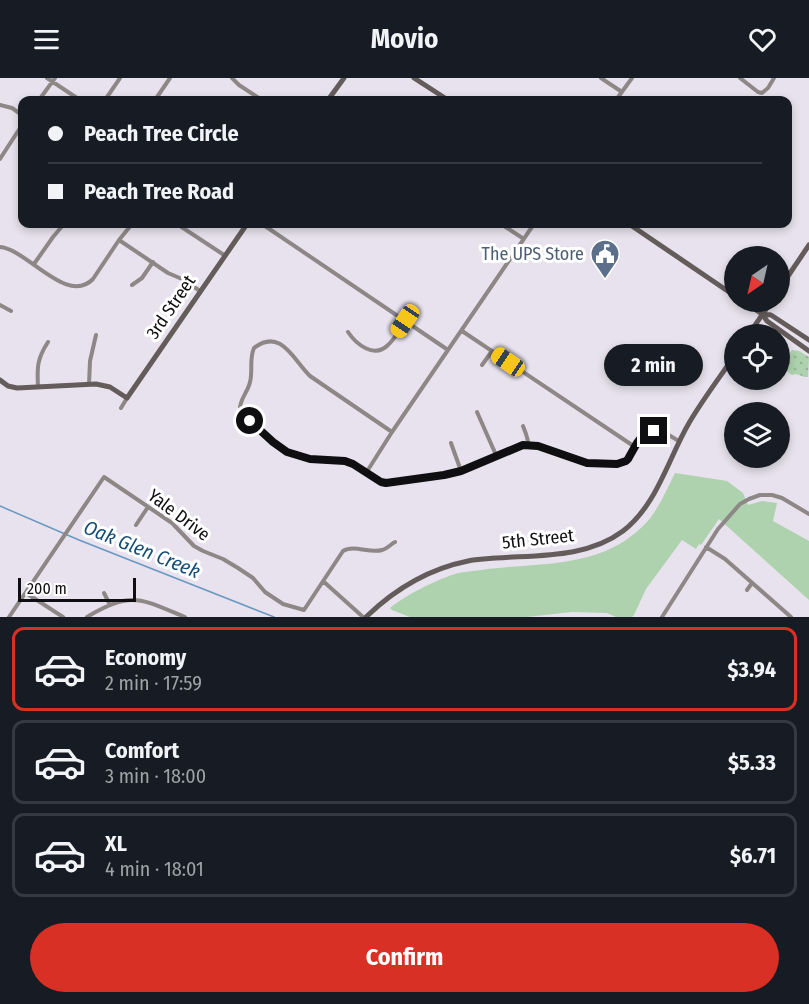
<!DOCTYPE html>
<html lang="en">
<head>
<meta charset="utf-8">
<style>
  :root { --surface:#171b24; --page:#20242c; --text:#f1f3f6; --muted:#9ea1a6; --line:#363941; --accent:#d93025 }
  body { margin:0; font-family:"Fira Sans Condensed",sans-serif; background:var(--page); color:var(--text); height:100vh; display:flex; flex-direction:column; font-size:22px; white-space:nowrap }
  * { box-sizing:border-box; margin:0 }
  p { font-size:20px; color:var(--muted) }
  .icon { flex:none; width:33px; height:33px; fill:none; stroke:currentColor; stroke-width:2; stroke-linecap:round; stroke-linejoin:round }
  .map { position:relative; height:539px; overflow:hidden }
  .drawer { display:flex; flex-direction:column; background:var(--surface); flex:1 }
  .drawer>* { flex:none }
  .banner { position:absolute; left:18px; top:18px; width:774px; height:132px; border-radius:12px; box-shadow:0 3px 9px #0003; display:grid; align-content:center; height:132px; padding:0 30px; background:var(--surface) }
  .needle { width:39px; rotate:214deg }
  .tools { position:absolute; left:724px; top:168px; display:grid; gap:12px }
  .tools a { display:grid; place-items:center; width:66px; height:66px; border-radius:50%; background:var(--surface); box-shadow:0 3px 9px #0003; font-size:30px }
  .scale { position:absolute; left:18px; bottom:15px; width:118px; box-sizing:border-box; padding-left:6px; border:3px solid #0f0e11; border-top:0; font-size:16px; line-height:21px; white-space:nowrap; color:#0f0e11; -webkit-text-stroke:4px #fff; paint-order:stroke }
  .end { position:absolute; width:27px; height:27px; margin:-14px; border:8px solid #0f0e11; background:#fff; box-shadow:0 0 0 3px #fff }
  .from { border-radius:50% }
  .bubble { position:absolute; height:42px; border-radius:21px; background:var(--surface); box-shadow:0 3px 9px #0003; font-size:20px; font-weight:700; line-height:42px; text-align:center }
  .car { position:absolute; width:18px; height:36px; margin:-18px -9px; border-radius:8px; box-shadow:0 0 4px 2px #0007; background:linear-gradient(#f5c518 24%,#345 0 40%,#f5c518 0 76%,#345 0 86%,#f5c518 0) }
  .banner b { display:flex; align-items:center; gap:21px; height:57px; font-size:22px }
  .banner b+b { border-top:2px solid var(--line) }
  .banner i { width:15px; height:15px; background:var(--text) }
  ul { padding:10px 0 0; list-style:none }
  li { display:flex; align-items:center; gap:18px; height:84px; margin:0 12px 9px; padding:0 18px; border:3px solid var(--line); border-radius:12px }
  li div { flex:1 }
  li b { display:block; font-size:22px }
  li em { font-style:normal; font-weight:700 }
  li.on { border-color:var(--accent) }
  li>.icon { width:54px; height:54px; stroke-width:1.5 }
  .primary-button { display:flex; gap:12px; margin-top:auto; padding:12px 30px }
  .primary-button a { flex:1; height:69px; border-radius:36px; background:var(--accent); color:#fff; font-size:24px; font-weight:700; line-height:69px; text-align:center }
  header { display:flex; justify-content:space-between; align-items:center; height:78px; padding:0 30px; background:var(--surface); font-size:27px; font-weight:700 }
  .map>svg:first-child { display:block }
  .grass { fill:#add2ad }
  .park { fill:url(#park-dots) }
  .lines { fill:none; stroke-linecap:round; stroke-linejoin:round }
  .stream { stroke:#6898c2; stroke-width:1.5 }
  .street { stroke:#8d8786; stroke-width:4 }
  .secondary { stroke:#645c5a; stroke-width:5 }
  .route { stroke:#0f0e11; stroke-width:8 }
  .labels { text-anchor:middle; stroke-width:6; stroke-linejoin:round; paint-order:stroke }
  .service-label { font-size:18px; fill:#4e5e75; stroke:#fff; text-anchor:end }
  .street-label { font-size:18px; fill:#0f0e11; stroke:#fff }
  .water-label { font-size:20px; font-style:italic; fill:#174e78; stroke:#fff }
</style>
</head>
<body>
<header><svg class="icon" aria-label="menu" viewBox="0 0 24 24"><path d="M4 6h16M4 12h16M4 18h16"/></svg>Movio<svg class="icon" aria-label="heart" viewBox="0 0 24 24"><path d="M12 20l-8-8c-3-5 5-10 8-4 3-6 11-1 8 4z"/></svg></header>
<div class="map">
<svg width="809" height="539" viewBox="0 0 809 539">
  <defs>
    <pattern id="park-dots" width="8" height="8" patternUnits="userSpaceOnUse" patternTransform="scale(1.5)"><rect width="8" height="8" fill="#add2ad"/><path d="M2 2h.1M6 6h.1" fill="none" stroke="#94b394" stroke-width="1.8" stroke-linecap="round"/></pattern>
  </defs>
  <rect width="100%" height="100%" fill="#e7e2ed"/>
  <path class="grass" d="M675,395L727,403L743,415L748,427L762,423L777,425L773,443L809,463V522L719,441L701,467L699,466L696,471L682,462L646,511L634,537L632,539H616L607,535L572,534L527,539H410L392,532L390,530C406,517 436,502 455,496C465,493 477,493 487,491C540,485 600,490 642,449C657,435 666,413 675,395Z"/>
  <path class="park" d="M792,272L799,273L809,279L808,299C802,300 799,294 792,297L782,290V287Z"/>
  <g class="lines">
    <path class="stream" d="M0,428L79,462L274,539"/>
    <path class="street" d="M47,0L80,22
      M232,0L239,7L262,22
      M601,0L622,14
      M740,0L758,14L762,15L768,10L774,0
      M39,22L55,0
      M105,22L120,0
      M155,22L170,0
      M616,22L632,0
      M0,27L12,30L22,37
      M0,81L22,47
      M177,146L224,177
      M262,146L448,272
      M501,146L524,161
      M119,162L168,195L182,201L200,213
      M0,169C27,171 67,228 93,201L119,162L132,146
      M34,186L53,159L64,146
      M132,207L142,200L153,184
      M0,227L11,233
      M462,253L635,369
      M348,254C356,266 374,281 388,267C395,261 400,251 405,243
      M482,287L492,273
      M89,306L90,283L96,257
      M38,309C37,289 37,281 48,264
      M121,330L127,320
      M477,334L496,377
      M523,348L526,356L529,367C539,367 547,371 556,374C576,381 597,389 619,385C638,382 634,349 659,353C666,354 673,360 679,363
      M392,354L310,298C294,283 281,249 254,270C249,281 253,293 250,304C248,314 239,322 240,332L273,364L287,373L310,381L345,383L353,386L381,403L386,405L444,397L461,393L519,369L529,367
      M451,365L461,393
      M366,395L392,354L534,146
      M136,447L148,429
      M706,469L725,481L791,539
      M323,503L363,539
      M747,512L752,505
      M26,515L63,539
      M104,515L110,527
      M9,539L104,399L172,445L194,468L203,473L223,481L238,490L253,500L265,514L283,526L304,532L343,473C354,466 370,476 382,472C387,471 391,466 395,464
      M87,539C131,512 141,521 185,539
      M662,539L718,451L740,426L749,421L760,417H772L782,420L809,436"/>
    <path class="secondary" d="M414,0L448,22
      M328,22L344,0
      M629,146L735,218
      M780,210L809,167
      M744,224L762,236L767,243L809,273
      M762,236L771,237L809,262
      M749,256L771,224
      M0,302L8,308L17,310L96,306L110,309L127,320L247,146
      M366,539C395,511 428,491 468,483C477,481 487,481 496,480C539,477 587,480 623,453C657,427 668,381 689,345C703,321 720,299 735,277"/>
  </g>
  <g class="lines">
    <path class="route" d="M250,343L273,364L287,374L310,381L345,383L353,386L381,404L386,405L444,397L461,393L523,367L538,368L587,385L617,386L626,383L628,381L637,365L643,357L649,354L654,353"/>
  </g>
  <defs>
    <g id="civic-pin" transform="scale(1.5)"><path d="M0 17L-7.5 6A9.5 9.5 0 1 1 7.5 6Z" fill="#5c6f8a" stroke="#fff"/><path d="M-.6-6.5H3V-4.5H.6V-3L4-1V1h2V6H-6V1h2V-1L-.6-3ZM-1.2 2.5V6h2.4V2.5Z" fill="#fff"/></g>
  </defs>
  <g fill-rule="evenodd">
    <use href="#civic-pin" x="605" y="176"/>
  </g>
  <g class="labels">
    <g class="service-label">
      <text x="584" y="182">The UPS Store</text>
    </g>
    <g class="street-label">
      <text transform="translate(171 229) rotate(-56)" y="6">3rd Street</text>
      <text transform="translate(179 437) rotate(37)" y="6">Yale Drive</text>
      <text transform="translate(538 461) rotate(-6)" y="6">5th Street</text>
    </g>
    <g class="water-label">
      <text transform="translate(142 471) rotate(22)" y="7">Oak Glen Creek</text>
    </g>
  </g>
</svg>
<div class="tools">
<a><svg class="needle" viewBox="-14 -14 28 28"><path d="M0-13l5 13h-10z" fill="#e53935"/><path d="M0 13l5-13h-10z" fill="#9ea1a6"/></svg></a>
<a><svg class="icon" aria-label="locate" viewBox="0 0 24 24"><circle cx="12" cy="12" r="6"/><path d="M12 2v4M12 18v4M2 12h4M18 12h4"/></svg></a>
<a><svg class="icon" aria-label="layers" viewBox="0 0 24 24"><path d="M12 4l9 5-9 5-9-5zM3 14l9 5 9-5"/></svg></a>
</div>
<div class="scale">200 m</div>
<i class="end from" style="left:250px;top:343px"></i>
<i class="end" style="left:654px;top:353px"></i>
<div class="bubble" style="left:604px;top:266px;width:99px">2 min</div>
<i class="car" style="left:405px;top:243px;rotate:214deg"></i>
<i class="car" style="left:508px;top:284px;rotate:304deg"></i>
<div class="banner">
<b><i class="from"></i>Peach Tree Circle</b>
<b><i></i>Peach Tree Road</b>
</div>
</div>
<section class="drawer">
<ul>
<li class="on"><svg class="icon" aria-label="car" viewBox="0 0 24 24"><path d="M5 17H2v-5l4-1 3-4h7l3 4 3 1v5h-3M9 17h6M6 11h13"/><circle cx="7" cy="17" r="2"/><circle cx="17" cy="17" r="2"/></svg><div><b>Economy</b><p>2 min · 17:59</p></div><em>$3.94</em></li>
<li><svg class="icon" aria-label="car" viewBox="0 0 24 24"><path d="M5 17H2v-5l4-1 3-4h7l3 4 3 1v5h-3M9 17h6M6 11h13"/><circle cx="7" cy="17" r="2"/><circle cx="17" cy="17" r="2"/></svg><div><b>Comfort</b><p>3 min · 18:00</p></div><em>$5.33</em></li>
<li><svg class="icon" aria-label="car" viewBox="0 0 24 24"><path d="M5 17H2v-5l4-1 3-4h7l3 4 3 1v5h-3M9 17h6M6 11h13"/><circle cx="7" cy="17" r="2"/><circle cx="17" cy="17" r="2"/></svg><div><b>XL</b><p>4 min · 18:01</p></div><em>$6.71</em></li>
</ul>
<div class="primary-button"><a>Confirm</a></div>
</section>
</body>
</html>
